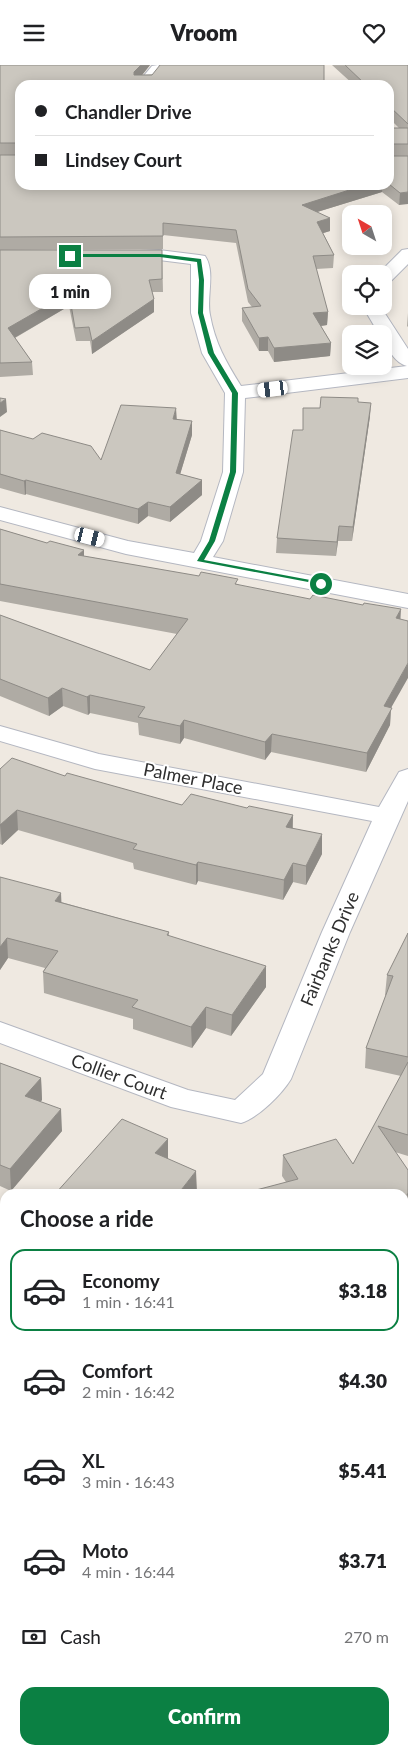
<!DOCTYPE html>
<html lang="en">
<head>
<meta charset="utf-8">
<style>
  :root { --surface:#fff; --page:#f2f2f2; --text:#202124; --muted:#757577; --line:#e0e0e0; --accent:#0b8043 }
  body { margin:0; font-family:Lato,sans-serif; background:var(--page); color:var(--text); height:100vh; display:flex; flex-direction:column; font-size:19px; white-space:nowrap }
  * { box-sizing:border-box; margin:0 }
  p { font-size:16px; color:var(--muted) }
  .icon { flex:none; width:28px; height:28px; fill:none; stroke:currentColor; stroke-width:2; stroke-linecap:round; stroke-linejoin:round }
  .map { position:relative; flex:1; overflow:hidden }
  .drawer { position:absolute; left:0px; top:1124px; width:409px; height:566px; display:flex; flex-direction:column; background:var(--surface); border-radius:15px 15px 0 0; box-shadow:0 2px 12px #0003 }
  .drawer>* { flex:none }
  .banner { position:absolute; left:15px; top:15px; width:379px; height:110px; border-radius:15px; box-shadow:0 2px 12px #0003; display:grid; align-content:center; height:110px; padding:0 20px; background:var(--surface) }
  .needle { width:32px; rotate:321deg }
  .tools { position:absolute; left:342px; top:140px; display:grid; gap:10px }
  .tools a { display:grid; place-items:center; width:50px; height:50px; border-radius:10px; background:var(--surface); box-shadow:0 2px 12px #0003; font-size:25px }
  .end { position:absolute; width:22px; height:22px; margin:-11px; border:6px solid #0b8043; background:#fff; box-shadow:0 0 0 2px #fff }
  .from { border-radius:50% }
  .bubble { position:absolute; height:35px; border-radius:15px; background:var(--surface); box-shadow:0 2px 12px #0003; font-size:16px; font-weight:800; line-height:35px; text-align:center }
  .car { position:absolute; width:15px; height:30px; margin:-15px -8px; border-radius:6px; box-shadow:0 0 4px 1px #0007; background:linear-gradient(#fff 24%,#345 0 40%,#fff 0 76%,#345 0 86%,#fff 0) }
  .banner b { display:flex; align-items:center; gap:18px; height:48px; font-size:19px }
  .banner b+b { border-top:1px solid var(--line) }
  .banner i { width:12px; height:12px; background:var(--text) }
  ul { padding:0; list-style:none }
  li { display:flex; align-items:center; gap:15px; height:82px; margin:0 10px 8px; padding:0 10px; border:2px solid transparent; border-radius:15px }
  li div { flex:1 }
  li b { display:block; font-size:19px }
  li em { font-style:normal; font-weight:800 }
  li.on { border-color:var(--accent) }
  li>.icon { width:45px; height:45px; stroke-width:1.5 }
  h2 { padding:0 20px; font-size:22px; line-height:60px }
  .pay { display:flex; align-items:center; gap:12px; height:55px; padding:0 20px; font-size:19px }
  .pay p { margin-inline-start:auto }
  .primary-button { display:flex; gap:10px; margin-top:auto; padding:10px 20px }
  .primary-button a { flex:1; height:58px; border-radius:15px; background:var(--accent); color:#fff; font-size:20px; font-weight:800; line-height:58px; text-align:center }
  header { display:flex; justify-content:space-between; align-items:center; height:65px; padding:0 20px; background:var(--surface); font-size:22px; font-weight:800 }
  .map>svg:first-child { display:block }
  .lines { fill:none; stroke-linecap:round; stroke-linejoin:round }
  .street-casing { stroke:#b4b7c1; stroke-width:2 }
  .secondary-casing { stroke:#b4b7c1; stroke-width:2 }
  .street { fill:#fff; fill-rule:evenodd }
  .secondary { fill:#fff; fill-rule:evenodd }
  .wall { fill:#afaba4 }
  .shaded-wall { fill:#8e8b86 }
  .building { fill:#cbc7bf; stroke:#8e8b86 }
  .route { fill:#0b8043 }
  .labels { text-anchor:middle; stroke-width:4; stroke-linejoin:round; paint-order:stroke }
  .street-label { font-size:18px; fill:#2e2e2e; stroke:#fff }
</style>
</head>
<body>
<header><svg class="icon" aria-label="menu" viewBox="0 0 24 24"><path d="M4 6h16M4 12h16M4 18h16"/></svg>Vroom<svg class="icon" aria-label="heart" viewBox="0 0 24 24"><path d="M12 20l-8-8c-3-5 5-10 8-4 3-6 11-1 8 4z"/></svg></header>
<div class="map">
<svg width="408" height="1689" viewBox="0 0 408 1689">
  <rect width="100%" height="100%" fill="#efe9e1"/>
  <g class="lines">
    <g class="street-casing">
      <path id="street" d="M158,0L164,4L151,20H136L152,1Z
        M408,184V199L390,217L384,218V209H378L402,185Z
        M159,185L199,190L205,191C216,207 206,232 210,250C215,278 226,297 241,321L407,301C395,298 384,281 384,269H379L366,247V241H384V247L408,284V313L245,333L243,407L223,476L213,492L408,529V543L126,489L0,455V442L128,476L194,488L201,476L223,407L225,328L202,288L191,248V199L159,195H120L117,191L120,187Z
        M0,661L99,689L379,742L399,707L408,704V736L350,867L291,1014C282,1029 258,1053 241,1058L171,1042L0,978V957L188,1025L235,1035L263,1009L322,867L372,756L95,704L0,676Z
        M0,1636L5,1638V1674L0,1673Z
        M64,1685H113L114,1689H65Z"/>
    </g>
    <g class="secondary-casing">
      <path id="secondary" d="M0,1216L5,1218V1245L0,1243Z
        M0,1301L5,1303V1331L0,1329Z
        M404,1363L408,1364V1394L404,1393Z
        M404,1427H408V1459L404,1457Z"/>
    </g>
    <use href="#street" class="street"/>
    <use href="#secondary" class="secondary"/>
  </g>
  <path class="wall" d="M0,0H150L142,10L324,0L20,20V90H0Z
    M332,0H408V91H389V63H399L389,53V20H354Z
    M0,90L20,120H389V91H408L399,140L382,127L317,147L330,166L323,168L334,190L333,203L316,204L328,247L327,260L321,261L331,278L330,291L274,297L268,286H259L242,256V243L252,242L248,237L236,178L163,170V184L0,185Z
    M0,185H162L163,227H152L154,234V247L92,289L90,276H76L69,241L15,273L32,297L33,310L0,312Z
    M408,248V262L407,261Z
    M358,337L370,351L352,476H338L336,491L276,488L277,473L303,365L320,343Z
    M177,355L192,356V370L180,409L202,415V430L170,457L148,451L138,459L26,429L25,430L0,423V365L101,395Z
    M0,464L47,478L84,485V491L238,519L391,643L390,660L366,707L271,687L265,695L184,673L180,679L139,670L138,658L90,648L88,650L63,641L49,651L0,631V550L150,605L177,569L0,536Z
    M0,704L65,711L182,740L247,743L293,750V763L322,789L306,820L293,817L283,835L198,816L196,820L134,804L133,798L18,765L2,780L0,779Z
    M0,812L61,837L169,867V871L266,922L231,971L206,963L192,983L133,964V954L44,928L43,907L45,903L8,893L0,905Z
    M408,868V1091L395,1087L408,1105V1171L404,1173L286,1117L282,1111L283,1090L353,1099L401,1011L365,1003L366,983L386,930H385L387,910Z
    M0,998L41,1013L42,1035L40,1037L62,1066L11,1126L0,1121Z
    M0,1393L5,1396V1558L0,1555Z"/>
  <path class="shaded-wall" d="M141,0H150L135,19L134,7Z
    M365,120H383L382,127L301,152L302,140Z
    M408,127V139L399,140L400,128Z
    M330,153V166L317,170V157Z
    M69,228V241L9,276L8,263Z
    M154,234V247L92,289V276Z
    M328,247L327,260L313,262V248Z
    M268,272V286H259V273Z
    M331,278L330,291L274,297V283Z
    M6,334L7,347L0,352V338Z
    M371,338L370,351L352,476L353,462Z
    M176,343L177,357L173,354Z
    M192,356V370L176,423V408Z
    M26,415V429L25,430L24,416Z
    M202,415V430L170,457V442Z
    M148,437V451L138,459V444Z
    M339,461L338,476L336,491L337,477Z
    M84,485V502L78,490Z
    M401,544L400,562L396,553Z
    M408,598V613L391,643L390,660L366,707L367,688L384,641Z
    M62,623L63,641L49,651L48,633Z
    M90,630V648L88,650L87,632Z
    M184,655V673L180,679V661Z
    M272,669L271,687L265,695V677Z
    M17,745L18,765L2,780L0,760Z
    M293,750L292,770L286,762Z
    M322,769V789L306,820V801Z
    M198,797V816L196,820V800Z
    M293,798V817L283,835L284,815Z
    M61,828L62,849L55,836Z
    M7,873L8,893L0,905V882Z
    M266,901V922L231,971L232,950Z
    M206,942V963L192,983L191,962Z
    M41,1013L42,1035L27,1052L25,1031Z
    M61,1044L62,1066L11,1126L10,1104Z
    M168,1074V1095L155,1088Z
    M196,1106L197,1127L196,1129H178Z
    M408,1151V1171L404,1173V1153Z"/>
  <path class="building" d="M0,0H141L134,7V10H152L160,0H324V20H20V78H0Z
    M345,0H408V59L389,41V20H366Z
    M389,63H408V79H389Z
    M0,90H20V120H365L302,140L330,153L317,157L334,190L313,191L328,247L313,248L331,278L274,283L268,272L259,273L242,243L261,241L248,224L236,165L163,158V171L0,172Z
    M389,91H408V127L400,128L389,119Z
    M0,185H162V214L149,215L154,234L92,276L89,262L75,263L69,228L8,263L32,297L0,298Z
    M321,332L358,333V337L371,338L353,462L339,461L337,477L277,473L293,365H303V343H320Z
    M0,333L6,334L0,338Z
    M121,340L176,343L173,354L192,356L176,408L202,415L170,442L148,437L138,444L26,415L24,416L0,409V365L33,374L42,368L91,381L101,395Z
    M0,464L47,478L50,476L84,485L78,490L199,511L201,507L238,514L235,519L310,534L313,530L363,540L364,538L401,544L396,553L408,556V598L384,641L392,643L367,688L272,669L265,677L184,655L180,661L138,652L145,642L90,630L87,632L62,623L48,633L0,614V550L150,605L188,554L0,519Z
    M12,693L65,711L67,708L182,740L191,729L247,743L249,741L293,750L286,762L322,769L306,801L293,798L284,815L198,797L196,800L133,784L137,779L17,745L0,760V704Z
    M0,812L61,828L55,836L169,867L167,870L266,901L232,950L206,942L191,962L132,942L138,935L43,907L58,886L7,873L0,882Z
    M408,868V992L366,983L393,911L387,910Z
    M408,997V1070L378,1061L408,1105V1129H407L408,1131V1151L404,1153V1129H241L298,1114L283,1090L336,1074L353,1099Z
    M0,998L41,1013L25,1031L61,1044L10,1104L0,1100Z
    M122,1054L168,1074L155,1088L196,1106L178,1129H55Z
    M0,1393L5,1396V1537L0,1535Z
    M408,1656V1689H302L301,1685H404V1657Z"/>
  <path class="route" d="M70,189H160L201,194L204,215L203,248L214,288L238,328L236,407L215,476L204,495L321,517L325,519L324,520L197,496L209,476L230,407L232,328L208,288L198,248L199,215L197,197L160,192H69Z"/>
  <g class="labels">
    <g class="street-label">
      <text transform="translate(193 714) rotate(11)" y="6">Palmer Place</text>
      <text transform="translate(330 884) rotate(-67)" y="6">Fairbanks Drive</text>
      <text transform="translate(119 1012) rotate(20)" y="6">Collier Court</text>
    </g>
  </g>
</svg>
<div class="tools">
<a><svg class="needle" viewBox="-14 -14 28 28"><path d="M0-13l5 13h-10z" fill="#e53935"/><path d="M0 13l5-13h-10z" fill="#757577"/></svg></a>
<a><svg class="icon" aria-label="locate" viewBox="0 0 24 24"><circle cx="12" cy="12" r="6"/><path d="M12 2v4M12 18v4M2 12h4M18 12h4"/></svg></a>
<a><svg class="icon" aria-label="layers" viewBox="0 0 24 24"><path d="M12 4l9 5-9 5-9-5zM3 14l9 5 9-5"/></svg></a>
</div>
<i class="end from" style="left:321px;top:519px"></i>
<i class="end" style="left:70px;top:191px"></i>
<div class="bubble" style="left:29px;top:209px;width:82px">1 min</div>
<i class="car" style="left:273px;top:324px;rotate:263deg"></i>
<i class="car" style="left:90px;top:472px;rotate:104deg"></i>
<div class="banner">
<b><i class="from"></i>Chandler Drive</b>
<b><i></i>Lindsey Court</b>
</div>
<section class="drawer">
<h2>Choose a ride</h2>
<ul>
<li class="on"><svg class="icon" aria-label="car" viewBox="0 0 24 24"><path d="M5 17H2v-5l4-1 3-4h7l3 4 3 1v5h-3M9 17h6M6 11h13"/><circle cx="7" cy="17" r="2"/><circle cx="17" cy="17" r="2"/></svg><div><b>Economy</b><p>1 min · 16:41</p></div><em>$3.18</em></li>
<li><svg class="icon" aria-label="car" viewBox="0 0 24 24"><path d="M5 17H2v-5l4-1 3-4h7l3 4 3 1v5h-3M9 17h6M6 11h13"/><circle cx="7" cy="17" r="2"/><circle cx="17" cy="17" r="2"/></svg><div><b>Comfort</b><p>2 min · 16:42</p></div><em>$4.30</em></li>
<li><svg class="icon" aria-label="car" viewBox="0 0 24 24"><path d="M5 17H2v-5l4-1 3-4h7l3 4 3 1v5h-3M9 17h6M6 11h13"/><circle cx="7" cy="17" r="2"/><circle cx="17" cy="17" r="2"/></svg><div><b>XL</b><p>3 min · 16:43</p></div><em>$5.41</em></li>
<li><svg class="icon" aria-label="car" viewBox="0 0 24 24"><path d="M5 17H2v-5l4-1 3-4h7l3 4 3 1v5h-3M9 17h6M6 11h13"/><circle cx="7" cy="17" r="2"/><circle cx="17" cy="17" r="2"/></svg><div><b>Moto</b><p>4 min · 16:44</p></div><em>$3.71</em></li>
</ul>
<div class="pay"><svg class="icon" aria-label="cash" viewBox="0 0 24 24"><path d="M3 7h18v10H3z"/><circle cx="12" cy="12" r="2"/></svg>Cash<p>270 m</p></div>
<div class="primary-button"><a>Confirm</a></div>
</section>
</div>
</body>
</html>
